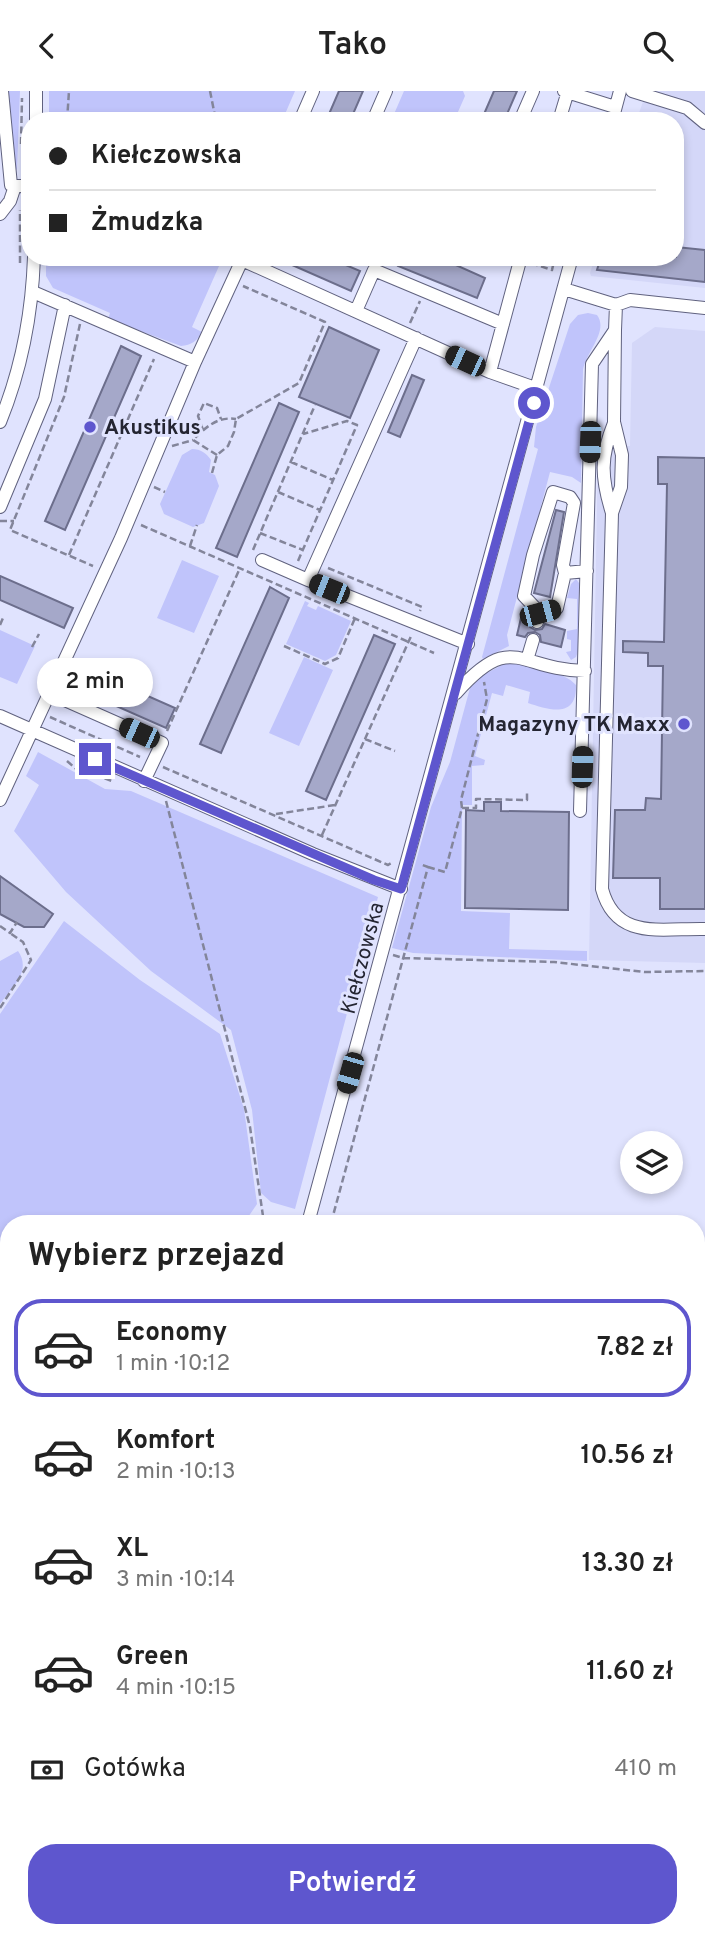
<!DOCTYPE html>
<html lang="pl">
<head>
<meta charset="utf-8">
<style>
  :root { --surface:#fff; --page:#f6f6f6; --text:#222; --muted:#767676; --line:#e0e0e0; --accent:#5e56ce }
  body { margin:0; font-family:Overpass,sans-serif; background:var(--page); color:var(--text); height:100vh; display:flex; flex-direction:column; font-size:26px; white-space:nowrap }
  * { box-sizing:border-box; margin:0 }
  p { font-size:23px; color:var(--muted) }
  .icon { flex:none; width:38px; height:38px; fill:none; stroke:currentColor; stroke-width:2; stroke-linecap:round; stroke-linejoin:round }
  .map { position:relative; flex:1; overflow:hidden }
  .drawer { position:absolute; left:0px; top:1124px; width:705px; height:723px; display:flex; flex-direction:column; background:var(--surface); border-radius:28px 28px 0 0; box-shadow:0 4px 10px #0003 }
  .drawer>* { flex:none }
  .guide { position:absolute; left:21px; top:21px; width:663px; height:154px; border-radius:28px; box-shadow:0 4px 10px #0003; display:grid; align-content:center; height:154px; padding:0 28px; background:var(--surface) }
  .controls { position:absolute; left:620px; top:1040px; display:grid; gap:14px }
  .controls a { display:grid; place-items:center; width:63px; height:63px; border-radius:50%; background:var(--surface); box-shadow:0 4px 10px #0003; font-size:35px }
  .end { position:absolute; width:32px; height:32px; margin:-16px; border:9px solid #5e56ce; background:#fff; box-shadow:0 0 0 4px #fff }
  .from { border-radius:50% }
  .bubble { position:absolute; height:49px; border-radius:24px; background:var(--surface); box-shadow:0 4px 10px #0003; font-size:23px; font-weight:600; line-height:49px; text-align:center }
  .car { position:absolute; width:21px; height:42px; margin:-21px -10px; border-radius:9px; box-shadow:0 0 5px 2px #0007; background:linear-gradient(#222 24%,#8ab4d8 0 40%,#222 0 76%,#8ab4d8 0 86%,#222 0) }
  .guide b { display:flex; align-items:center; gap:24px; height:66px; font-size:26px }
  .guide b+b { border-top:2px solid var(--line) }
  .guide i { width:18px; height:18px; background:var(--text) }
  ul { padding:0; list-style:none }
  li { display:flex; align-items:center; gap:21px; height:98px; margin:0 14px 10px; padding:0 14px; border:4px solid transparent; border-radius:28px }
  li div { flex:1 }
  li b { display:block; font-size:26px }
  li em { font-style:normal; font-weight:600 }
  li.current { border-color:var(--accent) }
  li>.icon { width:63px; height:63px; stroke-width:1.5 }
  h2 { padding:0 28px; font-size:32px; line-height:84px }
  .pay { display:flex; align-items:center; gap:18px; height:77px; padding:0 28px; font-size:26px }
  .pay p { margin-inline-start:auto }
  .primary-button { display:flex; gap:14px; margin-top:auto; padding:14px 28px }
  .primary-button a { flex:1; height:80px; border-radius:28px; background:var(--accent); color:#fff; font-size:28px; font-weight:600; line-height:80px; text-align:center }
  header { display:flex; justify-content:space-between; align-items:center; height:91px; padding:0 28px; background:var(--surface); font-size:32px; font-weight:600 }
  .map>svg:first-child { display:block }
  .built { fill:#d4d7f8 }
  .green { fill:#c0c4fb }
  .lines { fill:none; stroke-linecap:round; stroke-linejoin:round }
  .stream { stroke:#7e81bf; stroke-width:4.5 }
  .building { fill:#a5a8c9; stroke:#6c6e8c; stroke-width:2 }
  .minor-casing { stroke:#60627f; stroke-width:14 }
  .path { stroke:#83859a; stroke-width:2.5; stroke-dasharray:7 3.5; stroke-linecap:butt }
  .minor { stroke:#fff; stroke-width:12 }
  .route { stroke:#5e56ce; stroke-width:9 }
  .poi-dot { fill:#5e56ce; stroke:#e0e3fe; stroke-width:2.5 }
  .labels { text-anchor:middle; stroke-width:6; stroke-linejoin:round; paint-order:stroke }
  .poi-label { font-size:21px; font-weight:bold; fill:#242532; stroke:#e0e3fe; text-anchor:start }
  .street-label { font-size:21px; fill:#242532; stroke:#e0e3fe }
</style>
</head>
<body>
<header><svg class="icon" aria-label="back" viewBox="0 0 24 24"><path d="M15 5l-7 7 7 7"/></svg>Tako<svg class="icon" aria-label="search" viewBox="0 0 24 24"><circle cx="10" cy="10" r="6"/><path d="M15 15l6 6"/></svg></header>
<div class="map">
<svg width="705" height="1846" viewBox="0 0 705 1846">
  <rect width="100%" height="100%" fill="#e0e3fe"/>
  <path class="built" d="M647,0H705V197L591,185L590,182L595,166H676V30H636Z
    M655,236L705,240V872L589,869L598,355H630L632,252Z"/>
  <path class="green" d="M6,0H20L17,79L11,70Z
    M49,0H295L282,30H49Z
    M404,0H463L465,5L454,30H391Z
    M46,166H223L192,236L202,241C198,250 191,254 181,255L108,228L110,222L53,197L46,185Z
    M588,222L597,224C609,240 586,261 583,279L581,392L572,386L550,381L507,544L509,555L483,568L482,566L538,358L534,356L536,336L570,233L578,224Z
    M192,358C201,358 206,362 211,369L209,381L215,384L219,395L204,432L193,436L164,423L160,413L182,364Z
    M182,469L219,485L194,542L157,527Z
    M576,488L579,492L578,560L576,566L571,569L566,561L571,560V549L567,548V540L577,538V508L567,507L571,493Z
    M305,510L309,512L307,515L316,519L318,515L351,530L336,564L325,570L286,553Z
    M0,539L35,555L17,593L0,586Z
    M304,566L333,579L299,655L269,642Z
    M506,572C524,573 565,580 576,594C577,628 549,619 528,612L530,601L506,594L503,605L492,602L475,665L485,669L484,674L472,675V714H462L461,820L510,822L509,858L587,860V870L413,862L392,857L431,716L450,671L470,597L483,584Z
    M38,661L105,698L131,700L378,806L295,1118L271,1111L261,1102L252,1019L231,939L151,880L66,801L14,740L39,694L26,685Z
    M64,830L140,889L220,943L244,1018L257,1113L244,1132H9V1838H57L50,1846H0V923Z
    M18,860C32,880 12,896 0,913V870Z
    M100,1838H164L166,1846H100Z
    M277,1838H639L660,1846H273Z"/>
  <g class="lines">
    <path class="stream" d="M696,1836L705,1840"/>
  </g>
  <path class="building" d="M339,0H363L350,30H326Z
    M494,0H517L504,30H481Z
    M676,156L705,159V191L597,179L601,166H676Z
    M274,166H327L360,180L351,200Z
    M401,166H438L485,187L477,207L398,175Z
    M329,236L379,259L350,327L299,306Z
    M121,255L141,265L65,439L45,430Z
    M412,284L424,289L400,346L388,341Z
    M279,312L299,321L237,466L216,457Z
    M658,366L705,367V818H660V787H613L615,719H645L646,707L661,708L663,575H648V562L623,561V550L664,551L667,393H658Z
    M556,419L564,421L550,506L534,502Z
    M0,485L73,517L64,537L0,509Z
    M270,496L289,507L221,662L200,653Z
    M521,527L529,529L530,536L535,539L542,538L545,533L565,539L561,556L541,551L540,544L535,541L528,542L525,546L517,544Z
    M374,544L395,553L326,709L306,700Z
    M73,572L175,617L166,637L64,592Z
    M484,711H501V720L569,721L568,819L465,817L466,719L484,720Z
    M0,785L53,823L44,836H24L0,823Z"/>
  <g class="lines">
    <g class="minor-casing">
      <path id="minor" d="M2,0L11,94L30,96
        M564,0L615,16
        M632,0L687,17L705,32
        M36,30V0
        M300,30L313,0
        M373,30L386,0
        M520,30L533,0
        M559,30L568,0
        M612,30L620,0
        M0,123L10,110L15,95
        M564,198L616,214L630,209L705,217
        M33,201L195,271L242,169L490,281L538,298
        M356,220L374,179L503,233
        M615,239L614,331L622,364L621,396L612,422L602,798C616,850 661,837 705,838
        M416,247L308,489L468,553
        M490,281L521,166
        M0,331C22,277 32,224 34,166
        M0,416L45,308L65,214
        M612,422C601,387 600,366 614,332
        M262,469L308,489
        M540,522L524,505L533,464L553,401L570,406L574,412L563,474L565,482
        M537,531L540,522L557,517L565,482L587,480
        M527,569L533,549
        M49,602L162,652L144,690
        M456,602C513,538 518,579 585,580
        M0,625L313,763L401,798
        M0,709L121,447L195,271
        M580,720L592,273L615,239L616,214
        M308,1132L572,166
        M668,1838L688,1846
        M78,1845L80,1846
        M66,1846L70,1838"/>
    </g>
    <path class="path" d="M210,0L216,30
      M67,30L69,0
      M21,53L22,7
      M20,172V119
      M531,172L552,179L555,166
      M410,232L420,210
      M80,233L64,306L10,439L93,475
      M203,339L198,325L204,312L217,317L221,328
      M172,355L193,349
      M217,364L193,349C205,337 217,325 236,328
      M291,371L333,389
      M212,382L217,364L228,355L234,341L236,328L299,292L325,231L243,195
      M154,396L165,401
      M278,401L320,419
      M0,430H14
      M141,434L434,562
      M260,442L303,459
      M190,455L197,434
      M253,459L315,314
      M69,464L154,268
      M298,470L357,334L347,330L303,343
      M328,477L422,516L420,520
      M0,534L3,527
      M284,555L325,573L338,567L355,527
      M32,556L39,543
      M50,626L140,666
      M167,640L240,477
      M365,648L395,660
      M67,670L75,677L112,690
      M163,676L388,774L393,771
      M166,710L250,1036L264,1132
      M462,717L461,709L487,608L484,591
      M276,723L335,714
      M322,744L412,543
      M428,776L445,781L462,717H476V708L527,709V701
      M0,835L10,842L17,831
      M393,864L403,867L554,871L644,881L705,880
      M0,917L31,869L23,851L10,842
      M331,1132L428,776L420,773
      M169,1838V1846
      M178,1838L198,1846
      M387,1838L407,1846
      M584,1838L604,1846
      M194,1843L208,1838
      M93,1846L97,1838
      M241,1846L243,1838
      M323,1846L327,1838
      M380,1846L384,1838
      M437,1846L440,1838
      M519,1846L522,1838"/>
    <use href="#minor" class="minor"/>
  </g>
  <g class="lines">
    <path class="route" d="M95,668L374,789L401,798L534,312"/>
  </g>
  <g class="poi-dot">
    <circle cx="90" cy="336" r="7"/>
    <circle cx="684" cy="633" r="7"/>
  </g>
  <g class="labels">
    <g class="poi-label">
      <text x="104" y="343">Akustikus</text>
      <text x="670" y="640" text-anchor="end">Magazyny TK Maxx</text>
    </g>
    <g class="street-label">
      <text transform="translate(362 867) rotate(-75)" y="7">Kiełczowska</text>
    </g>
  </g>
</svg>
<div class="controls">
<a><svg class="icon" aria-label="layers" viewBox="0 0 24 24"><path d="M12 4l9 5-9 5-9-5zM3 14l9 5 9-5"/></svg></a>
</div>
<i class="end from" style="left:534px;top:312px"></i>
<i class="end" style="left:95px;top:668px"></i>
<div class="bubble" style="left:37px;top:567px;width:116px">2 min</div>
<i class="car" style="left:465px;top:270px;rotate:295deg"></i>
<i class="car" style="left:590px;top:351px;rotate:182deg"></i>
<i class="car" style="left:329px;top:498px;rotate:292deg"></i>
<i class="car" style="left:540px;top:522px;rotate:75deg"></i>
<i class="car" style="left:139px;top:642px;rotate:294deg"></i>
<i class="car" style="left:582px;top:676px;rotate:2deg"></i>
<i class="car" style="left:350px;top:982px;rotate:196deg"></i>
<div class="guide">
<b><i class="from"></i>Kiełczowska</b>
<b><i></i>Żmudzka</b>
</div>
<section class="drawer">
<h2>Wybierz przejazd</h2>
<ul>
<li class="current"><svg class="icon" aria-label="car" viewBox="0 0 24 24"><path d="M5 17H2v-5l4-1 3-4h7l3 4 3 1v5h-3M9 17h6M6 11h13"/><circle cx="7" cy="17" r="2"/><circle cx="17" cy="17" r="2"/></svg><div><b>Economy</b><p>1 min · 10:12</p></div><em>7.82 zł</em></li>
<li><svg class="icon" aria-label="car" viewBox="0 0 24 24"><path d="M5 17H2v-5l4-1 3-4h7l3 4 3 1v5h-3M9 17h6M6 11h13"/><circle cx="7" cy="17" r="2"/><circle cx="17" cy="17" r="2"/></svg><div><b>Komfort</b><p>2 min · 10:13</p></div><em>10.56 zł</em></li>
<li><svg class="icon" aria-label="car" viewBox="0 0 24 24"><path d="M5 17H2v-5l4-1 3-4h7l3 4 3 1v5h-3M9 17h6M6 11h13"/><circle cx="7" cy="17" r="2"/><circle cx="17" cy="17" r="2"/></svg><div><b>XL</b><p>3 min · 10:14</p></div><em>13.30 zł</em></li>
<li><svg class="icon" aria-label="car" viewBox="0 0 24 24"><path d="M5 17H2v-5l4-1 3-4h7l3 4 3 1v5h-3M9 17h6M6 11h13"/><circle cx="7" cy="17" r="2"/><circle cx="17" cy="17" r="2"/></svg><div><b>Green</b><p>4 min · 10:15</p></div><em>11.60 zł</em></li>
</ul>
<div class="pay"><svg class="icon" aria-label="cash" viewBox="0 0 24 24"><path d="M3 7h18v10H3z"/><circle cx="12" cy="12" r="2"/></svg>Gotówka<p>410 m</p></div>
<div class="primary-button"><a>Potwierdź</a></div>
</section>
</div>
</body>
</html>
